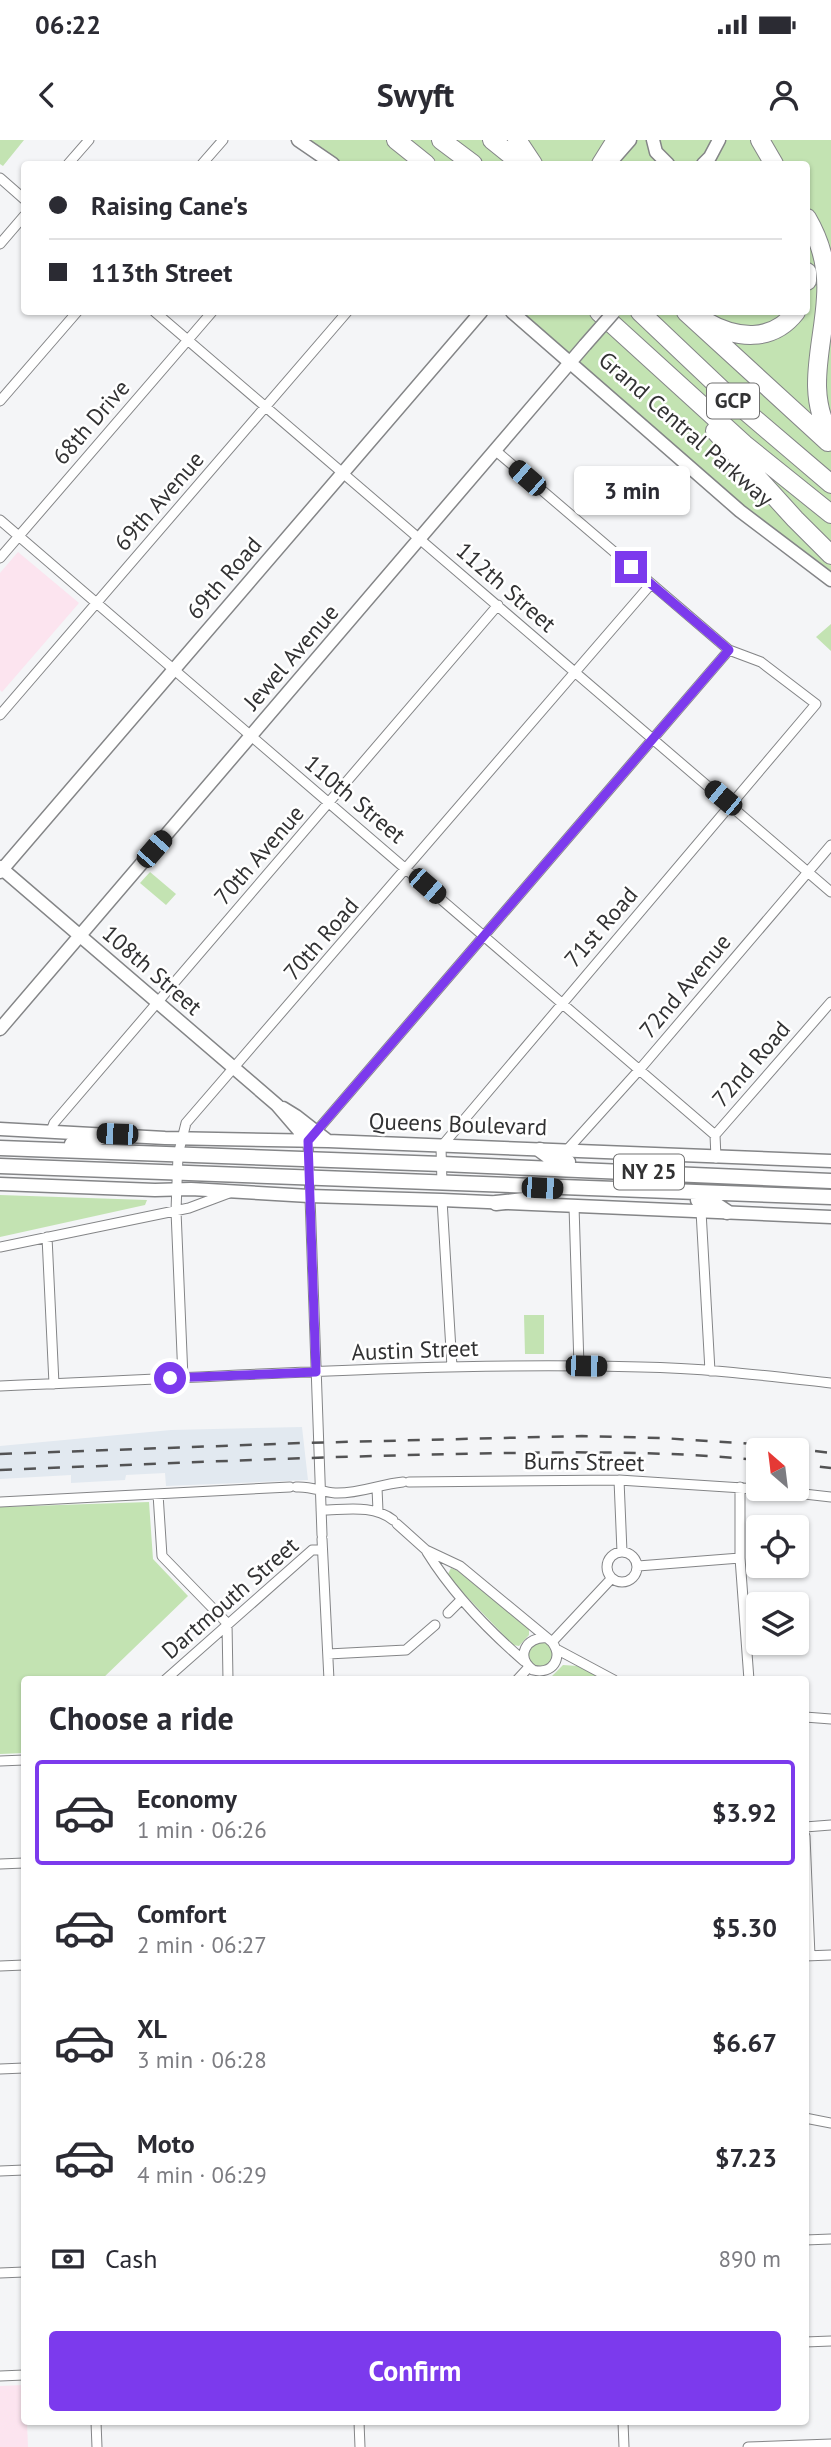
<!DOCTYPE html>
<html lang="en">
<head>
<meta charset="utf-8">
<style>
  :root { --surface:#fff; --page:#f2f2f3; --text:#2b2b33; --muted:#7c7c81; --line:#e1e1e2; --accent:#7c3aed }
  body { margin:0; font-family:"PT Sans",sans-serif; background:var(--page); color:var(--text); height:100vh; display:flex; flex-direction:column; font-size:26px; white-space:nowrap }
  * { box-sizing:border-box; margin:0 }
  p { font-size:23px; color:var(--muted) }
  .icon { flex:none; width:38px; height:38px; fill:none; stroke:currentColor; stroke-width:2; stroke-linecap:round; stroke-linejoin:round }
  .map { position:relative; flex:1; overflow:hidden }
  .details { position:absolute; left:21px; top:1536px; width:788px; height:749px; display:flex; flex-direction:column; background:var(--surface); border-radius:7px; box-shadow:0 2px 5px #0004 }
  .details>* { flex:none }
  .hud { position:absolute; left:21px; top:21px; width:789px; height:154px; border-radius:7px; box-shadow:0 2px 5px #0004; display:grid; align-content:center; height:154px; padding:0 28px; background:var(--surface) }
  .needle { width:46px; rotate:332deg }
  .tools { position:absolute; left:746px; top:1298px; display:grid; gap:14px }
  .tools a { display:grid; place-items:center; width:63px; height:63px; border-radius:7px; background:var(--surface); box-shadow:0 2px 5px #0004; font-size:35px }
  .end { position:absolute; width:32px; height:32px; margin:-16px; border:9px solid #7c3aed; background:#fff; box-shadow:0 0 0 4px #fff }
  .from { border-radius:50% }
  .bubble { position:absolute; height:49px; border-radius:7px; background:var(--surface); box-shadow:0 2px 5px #0004; font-size:23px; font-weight:600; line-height:49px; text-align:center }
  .car { position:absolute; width:21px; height:42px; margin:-21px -10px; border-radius:9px; box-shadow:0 0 5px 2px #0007; background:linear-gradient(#222 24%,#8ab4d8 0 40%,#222 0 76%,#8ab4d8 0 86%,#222 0) }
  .hud b { display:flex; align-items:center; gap:24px; height:66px; font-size:26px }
  .hud b+b { border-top:2px solid var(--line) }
  .hud i { width:18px; height:18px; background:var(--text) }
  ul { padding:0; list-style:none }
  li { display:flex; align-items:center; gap:21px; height:105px; margin:0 14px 10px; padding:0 14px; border:4px solid transparent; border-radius:7px }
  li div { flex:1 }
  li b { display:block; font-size:26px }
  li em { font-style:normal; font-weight:600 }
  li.on { border-color:var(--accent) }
  li>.icon { width:63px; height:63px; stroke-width:1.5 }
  h2 { padding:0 28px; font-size:32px; line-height:84px }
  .pay { display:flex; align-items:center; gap:18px; height:77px; padding:0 28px; font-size:26px }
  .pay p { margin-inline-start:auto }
  .action { display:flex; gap:14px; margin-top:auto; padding:14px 28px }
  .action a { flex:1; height:80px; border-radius:7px; background:var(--accent); color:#fff; font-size:28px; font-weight:600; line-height:80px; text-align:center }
  .status { display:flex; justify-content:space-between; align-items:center; height:49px; padding:0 35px; background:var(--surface); direction:ltr }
  .status svg { height:19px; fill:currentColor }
  header { display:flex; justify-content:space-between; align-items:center; height:91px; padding:0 28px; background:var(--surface); font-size:32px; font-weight:600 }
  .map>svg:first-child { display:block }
  .built { fill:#e2e9f0 }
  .education { fill:#fce4ef }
  .green { fill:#c3e3b2 }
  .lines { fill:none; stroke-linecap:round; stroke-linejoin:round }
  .street-casing { stroke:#848587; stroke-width:11 }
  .secondary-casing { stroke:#848587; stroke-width:15 }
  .primary-casing { stroke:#848587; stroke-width:17 }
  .highway-casing { stroke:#848587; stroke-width:20 }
  .street { stroke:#fff; stroke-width:9 }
  .secondary { stroke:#fff; stroke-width:12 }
  .primary { stroke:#fff; stroke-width:14 }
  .highway { stroke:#fff; stroke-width:18 }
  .rail { stroke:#535354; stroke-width:2.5; stroke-dasharray:12 12; stroke-linecap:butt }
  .secondary-bridge-casing { stroke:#848587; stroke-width:15; stroke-linecap:butt }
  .secondary-bridge { stroke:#fff; stroke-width:12 }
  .route { stroke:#7c3aed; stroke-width:9 }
  .labels { text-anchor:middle; stroke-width:5; stroke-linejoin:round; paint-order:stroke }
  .shield { fill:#fff; stroke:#707070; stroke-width:2 }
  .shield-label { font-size:21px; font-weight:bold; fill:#323233 }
  .street-label { font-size:23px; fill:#323233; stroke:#fff }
</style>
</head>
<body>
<div class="status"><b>06:22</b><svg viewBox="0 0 49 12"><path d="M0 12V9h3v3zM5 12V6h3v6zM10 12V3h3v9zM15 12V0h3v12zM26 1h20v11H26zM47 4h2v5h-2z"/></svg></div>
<header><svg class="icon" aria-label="back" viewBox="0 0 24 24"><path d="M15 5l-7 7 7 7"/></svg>Swyft<svg class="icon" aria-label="person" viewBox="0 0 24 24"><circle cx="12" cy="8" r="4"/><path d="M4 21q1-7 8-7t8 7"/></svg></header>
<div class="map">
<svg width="831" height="2307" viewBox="0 0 831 2307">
  <rect width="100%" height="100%" fill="#f4f5f7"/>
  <path class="built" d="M302,1287L308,1340L166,1346L165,1333L126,1335L125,1340L71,1343V1335L0,1339V1306L171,1290Z"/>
  <path class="education" d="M18,412L79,463L2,552L0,550V433Z
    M24,2245V2282H27L28,2307H0V2246Z"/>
  <path class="green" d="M0,0H24L3,26L0,24Z
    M298,0H831V431L745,367L520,172H807V24H333Z
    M831,484V511L816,497Z
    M150,732L176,754L166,765L140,743Z
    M0,1055L147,1060L145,1065L0,1097Z
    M524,1175H544V1214H525Z
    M149,1362L153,1419L188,1456L101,1540H24V1613L0,1614V1367Z
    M451,1428L458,1431L529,1489V1495L519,1506L513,1505L447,1436Z
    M538,1501L548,1502L555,1514L548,1526L535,1527L529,1521L528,1509Z
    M563,1525L578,1526L605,1540H552V1536Z"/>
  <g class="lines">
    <g class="street-casing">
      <path id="street" d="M68,24L89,0
        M202,24L223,0
        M0,38L24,59
        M0,104L24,76
        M155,172L831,752
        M0,261L77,172
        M0,380L715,995
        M0,418L212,172
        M0,575L347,172
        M51,991L54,983L498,465
        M567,1010L640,929L831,705
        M716,1018L715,995L831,862
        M442,1044L441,1007L816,564L761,522L729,510L496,311
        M442,1060L452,1227
        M574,1066L579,1226
        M701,1071L710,1231
        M47,1097L54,1244
        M0,1107L189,1068L229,1053
        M183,1238L176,1071L178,1015L186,983L651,444
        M0,1246C213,1238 427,1221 641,1227C705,1228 768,1236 831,1243
        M619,1340L622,1412
        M409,1342L619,1340L758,1349
        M296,1347C312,1346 321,1352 335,1353C359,1354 380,1344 403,1342
        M740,1347V1418L749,1540
        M377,1348L378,1371
        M759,1349L831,1357
        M158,1354L162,1416L227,1483L228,1540
        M0,1362L290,1347
        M321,1370C345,1370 373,1364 393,1380
        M397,1384L426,1410L460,1426L552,1502C564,1518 552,1535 533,1530C515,1517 526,1496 547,1498
        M322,1395L308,1001L729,510
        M322,1399L329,1540
        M607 1427a15 15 0 1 1 30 0a15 15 0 1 1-30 0Z
        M427,1412C453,1454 487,1489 524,1521
        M638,1426L740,1418
        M448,1473L461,1460
        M552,1502L611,1439
        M558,1510L614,1540
        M328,1514L406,1510L435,1485
        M165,1540L312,1410H322
        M517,1540L529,1527
        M805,1577L831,1579
        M0,1621L24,1620
        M805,1687L831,1685
        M805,1696L810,1816
        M0,1724L24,1723
        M805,1816L831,1815
        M0,1826L24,1825
        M0,1929L24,1928
        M805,1978L831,1983
        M0,2031L24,2030
        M805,2100L831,2099
        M0,2133L24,2132
        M805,2202L831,2201
        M0,2236L24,2235
        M96,2282L97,2307
        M359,2282L360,2307
        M623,2282L624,2307
        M748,2307L831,2304"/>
    </g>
    <g class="secondary-casing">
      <path id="secondary" d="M298,0L333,24
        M653,0L656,12L668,24
        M609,24L630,0
        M703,24L710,17L719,0
        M512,172L740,371L831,440
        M0,727L277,965L308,1001
        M0,732L481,172
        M0,889L585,205
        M283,968L296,976L328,1001
        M0,989L165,998L328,1001L831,1021
        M0,1044L155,1050L191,1049L309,1056L442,1060L831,1077"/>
    </g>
    <g class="primary-casing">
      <path id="primary" d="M72,1004C88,1002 101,996 117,994
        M0,1008L442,1024L831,1041
        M540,1010L555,1021L568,1022
        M0,1026L831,1057
        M698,1060L712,1062L727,1072
        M496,1063L524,1060L549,1053"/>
    </g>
    <g class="highway-casing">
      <path id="highway" d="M396,0L426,24
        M441,0L473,24
        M492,0L522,24
        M517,0L533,24
        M760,0L774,24
        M601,24L616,0
        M807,78C821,102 828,129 826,157C824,204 804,253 831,296
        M807,132V141
        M599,172L744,304L831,374
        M640,172L736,263L831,344
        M686,172L828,302
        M705,181C736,199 772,203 796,172
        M715,291L795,379L831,415"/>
    </g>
    <use href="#street" class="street"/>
    <use href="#secondary" class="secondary"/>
    <use href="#primary" class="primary"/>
    <use href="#highway" class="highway"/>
    <path class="rail" d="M0,1314L302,1303L582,1296L662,1298L755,1304L831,1313
      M796,1324L831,1328
      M0,1330C152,1324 304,1317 456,1314C557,1312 657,1310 758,1320"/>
    <g class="secondary-bridge-casing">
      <path id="secondary-bridge" d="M585,205L614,172"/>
    </g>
    <use href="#secondary-bridge" class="secondary-bridge"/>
  </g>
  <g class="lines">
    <path class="route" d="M170,1238L316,1232L308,1001L729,510L631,427"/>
  </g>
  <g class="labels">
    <g class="shield">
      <rect x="707" y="243.5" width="52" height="35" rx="5"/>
      <rect x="614" y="1014.5" width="70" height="35" rx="5"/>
    </g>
    <g class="shield-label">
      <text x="733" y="268">GCP</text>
      <text x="649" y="1039">NY 25</text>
    </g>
    <g class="street-label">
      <text transform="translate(91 282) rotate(-49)" y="8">68th Drive</text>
      <text transform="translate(686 289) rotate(41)" y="8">Grand Central Parkway</text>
      <text transform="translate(159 361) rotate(-49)" y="8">69th Avenue</text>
      <text transform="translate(224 438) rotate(-49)" y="8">69th Road</text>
      <text transform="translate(506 447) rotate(41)" y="8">112th Street</text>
      <text transform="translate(291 517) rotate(-49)" y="8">Jewel Avenue</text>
      <text transform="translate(355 659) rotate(40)" y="8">110th Street</text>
      <text transform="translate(259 715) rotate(-49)" y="8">70th Avenue</text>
      <text transform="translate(601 787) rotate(-49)" y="8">71st Road</text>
      <text transform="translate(321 799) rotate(-49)" y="8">70th Road</text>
      <text transform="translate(152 830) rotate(41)" y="8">108th Street</text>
      <text transform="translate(685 846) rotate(-50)" y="8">72nd Avenue</text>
      <text transform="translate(751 924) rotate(-49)" y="8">72nd Road</text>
      <text transform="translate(458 984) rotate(2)" y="8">Queens Boulevard</text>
      <text transform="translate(415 1210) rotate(-2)" y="8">Austin Street</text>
      <text transform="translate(584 1322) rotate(1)" y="8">Burns Street</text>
      <text transform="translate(230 1458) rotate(-41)" y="8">Dartmouth Street</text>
    </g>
  </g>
</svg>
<div class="tools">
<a><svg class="needle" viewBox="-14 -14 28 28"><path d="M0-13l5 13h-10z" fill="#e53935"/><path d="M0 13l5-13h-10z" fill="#7c7c81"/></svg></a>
<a><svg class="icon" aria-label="locate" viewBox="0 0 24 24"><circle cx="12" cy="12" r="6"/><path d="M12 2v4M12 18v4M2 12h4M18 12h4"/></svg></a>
<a><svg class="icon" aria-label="layers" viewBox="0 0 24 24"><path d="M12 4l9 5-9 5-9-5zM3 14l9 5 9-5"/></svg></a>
</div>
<i class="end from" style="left:170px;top:1238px"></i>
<i class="end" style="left:631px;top:427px"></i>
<div class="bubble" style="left:574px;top:326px;width:116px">3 min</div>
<i class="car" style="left:527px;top:338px;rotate:311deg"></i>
<i class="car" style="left:723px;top:658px;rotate:310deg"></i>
<i class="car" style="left:154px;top:709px;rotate:41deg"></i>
<i class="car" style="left:427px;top:746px;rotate:131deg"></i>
<i class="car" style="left:117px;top:994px;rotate:272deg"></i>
<i class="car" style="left:542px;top:1048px;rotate:93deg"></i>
<i class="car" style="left:586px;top:1226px;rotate:91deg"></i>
<div class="hud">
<b><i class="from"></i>Raising Cane's</b>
<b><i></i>113th Street</b>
</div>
<section class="details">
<h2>Choose a ride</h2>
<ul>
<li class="on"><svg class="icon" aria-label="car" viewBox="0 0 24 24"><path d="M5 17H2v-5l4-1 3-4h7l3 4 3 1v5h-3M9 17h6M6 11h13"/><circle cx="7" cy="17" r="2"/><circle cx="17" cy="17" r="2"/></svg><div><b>Economy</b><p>1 min · 06:26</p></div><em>$3.92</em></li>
<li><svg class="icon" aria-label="car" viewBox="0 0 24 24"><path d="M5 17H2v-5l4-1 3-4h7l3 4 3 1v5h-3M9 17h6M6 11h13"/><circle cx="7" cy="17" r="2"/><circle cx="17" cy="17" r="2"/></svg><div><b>Comfort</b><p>2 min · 06:27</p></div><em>$5.30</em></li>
<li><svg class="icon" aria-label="car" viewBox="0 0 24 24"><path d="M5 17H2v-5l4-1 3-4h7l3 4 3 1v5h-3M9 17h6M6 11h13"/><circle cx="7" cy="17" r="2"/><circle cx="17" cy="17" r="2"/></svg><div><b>XL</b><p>3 min · 06:28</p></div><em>$6.67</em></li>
<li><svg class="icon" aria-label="car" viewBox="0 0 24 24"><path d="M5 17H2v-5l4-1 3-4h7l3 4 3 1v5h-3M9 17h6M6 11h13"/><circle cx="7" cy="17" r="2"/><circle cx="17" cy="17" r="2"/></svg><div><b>Moto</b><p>4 min · 06:29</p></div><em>$7.23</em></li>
</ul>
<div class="pay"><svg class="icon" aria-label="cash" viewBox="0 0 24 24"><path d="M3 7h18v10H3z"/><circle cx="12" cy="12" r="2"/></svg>Cash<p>890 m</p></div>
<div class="action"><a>Confirm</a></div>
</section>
</div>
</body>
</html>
